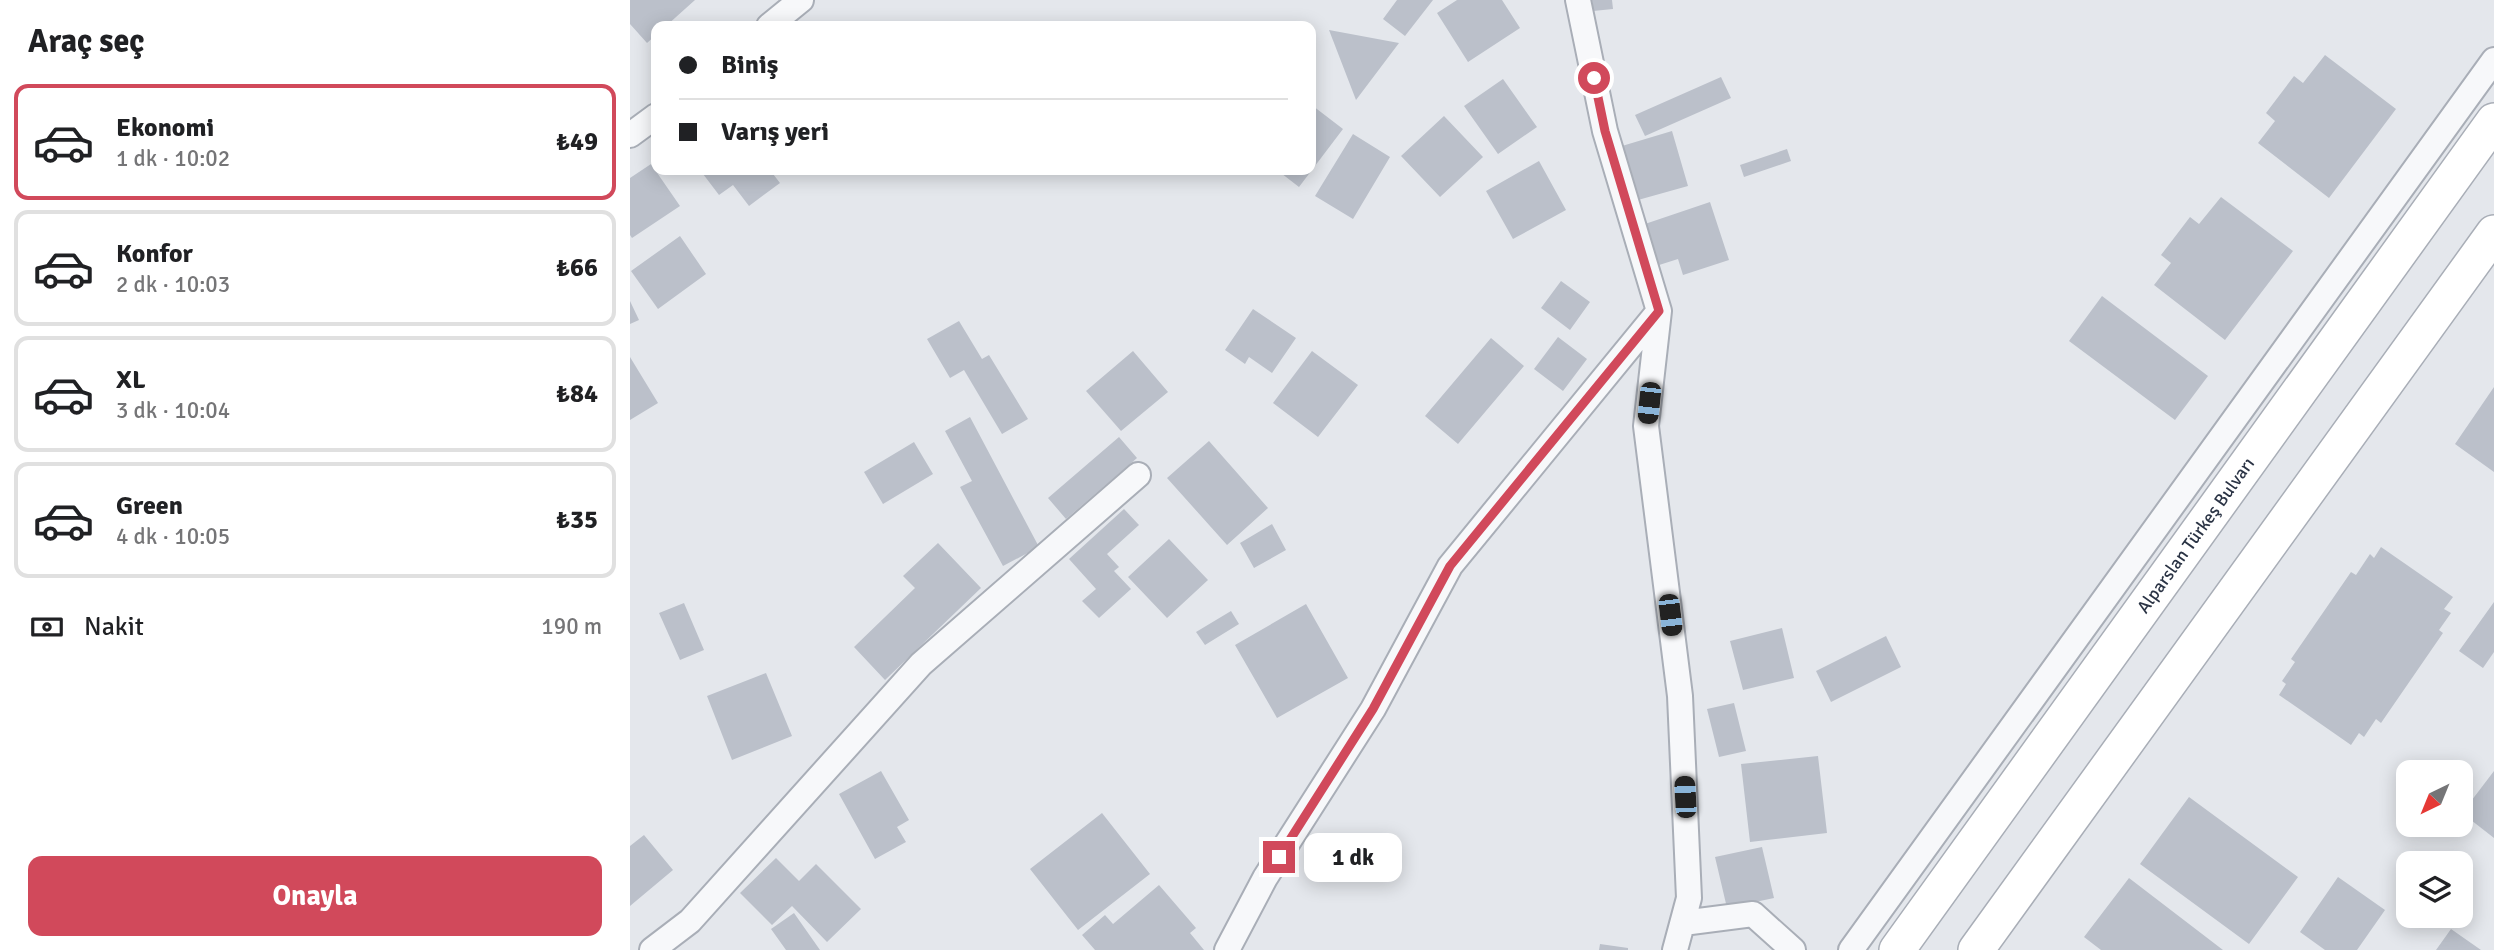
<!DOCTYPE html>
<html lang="tr">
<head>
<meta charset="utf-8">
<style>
  :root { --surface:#fff; --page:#f2f2f2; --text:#202124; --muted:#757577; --line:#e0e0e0; --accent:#d1495b }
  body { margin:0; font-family:Signika,sans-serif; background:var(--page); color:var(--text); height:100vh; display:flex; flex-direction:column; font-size:26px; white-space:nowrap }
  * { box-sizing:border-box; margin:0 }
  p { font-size:23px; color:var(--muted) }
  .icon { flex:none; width:38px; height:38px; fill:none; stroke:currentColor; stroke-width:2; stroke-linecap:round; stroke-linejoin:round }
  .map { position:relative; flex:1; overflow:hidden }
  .side { display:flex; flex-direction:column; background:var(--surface); width:630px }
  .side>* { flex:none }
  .hud { position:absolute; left:21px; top:21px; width:665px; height:154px; border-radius:14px; box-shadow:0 4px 18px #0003; display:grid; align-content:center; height:154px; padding:0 28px; background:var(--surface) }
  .needle { width:46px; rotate:223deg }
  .controls { position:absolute; left:1766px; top:760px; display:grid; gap:14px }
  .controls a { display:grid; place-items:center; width:77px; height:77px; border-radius:14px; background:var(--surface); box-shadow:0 4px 18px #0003; font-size:35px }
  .end { position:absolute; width:32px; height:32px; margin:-16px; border:9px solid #d1495b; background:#fff; box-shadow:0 0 0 4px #fff }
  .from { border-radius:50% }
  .bubble { position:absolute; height:49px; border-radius:14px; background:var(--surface); box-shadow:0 4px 18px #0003; font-size:23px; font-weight:700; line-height:49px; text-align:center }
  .car { position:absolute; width:21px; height:42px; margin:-21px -10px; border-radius:9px; box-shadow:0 0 5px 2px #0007; background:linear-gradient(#222 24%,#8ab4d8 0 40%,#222 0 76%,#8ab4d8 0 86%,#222 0) }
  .hud b { display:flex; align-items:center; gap:24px; height:66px; font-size:26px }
  .hud b+b { border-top:2px solid var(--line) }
  .hud i { width:18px; height:18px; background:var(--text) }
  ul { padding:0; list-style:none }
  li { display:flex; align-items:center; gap:21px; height:116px; margin:0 14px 10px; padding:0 14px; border:4px solid var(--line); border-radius:14px }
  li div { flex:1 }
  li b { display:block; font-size:26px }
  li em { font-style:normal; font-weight:700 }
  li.current { border-color:var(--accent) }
  li>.icon { width:63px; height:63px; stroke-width:1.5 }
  h2 { padding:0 28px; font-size:32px; line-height:84px }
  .pay { display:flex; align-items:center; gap:18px; height:77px; padding:0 28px; font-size:26px }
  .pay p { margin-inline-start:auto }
  .cta { display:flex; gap:14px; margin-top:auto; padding:14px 28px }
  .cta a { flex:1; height:80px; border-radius:14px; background:var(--accent); color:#fff; font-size:28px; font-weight:700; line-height:80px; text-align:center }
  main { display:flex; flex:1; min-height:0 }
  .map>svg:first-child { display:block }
  .building { fill:#bbc0ca }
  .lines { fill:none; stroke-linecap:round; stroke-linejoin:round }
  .minor-casing { stroke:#a9aeb7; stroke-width:28 }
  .secondary-casing { stroke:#a9aeb7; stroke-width:38 }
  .minor { stroke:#f7f8fa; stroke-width:24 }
  .secondary { stroke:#fff; stroke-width:35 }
  .route { stroke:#d1495b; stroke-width:9 }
  .labels { text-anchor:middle; stroke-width:5; stroke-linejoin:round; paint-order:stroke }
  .street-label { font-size:18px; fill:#2b3445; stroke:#f4f6f9 }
</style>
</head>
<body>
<main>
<section class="side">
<h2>Araç seç</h2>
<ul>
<li class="current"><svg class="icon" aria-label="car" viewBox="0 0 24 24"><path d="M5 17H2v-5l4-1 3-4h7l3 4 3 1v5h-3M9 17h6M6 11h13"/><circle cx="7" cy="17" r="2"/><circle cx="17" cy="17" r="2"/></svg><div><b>Ekonomi</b><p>1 dk · 10:02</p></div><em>₺49</em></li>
<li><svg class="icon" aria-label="car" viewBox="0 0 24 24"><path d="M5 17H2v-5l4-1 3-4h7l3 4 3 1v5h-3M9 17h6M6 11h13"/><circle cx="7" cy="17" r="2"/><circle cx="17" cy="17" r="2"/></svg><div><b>Konfor</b><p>2 dk · 10:03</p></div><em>₺66</em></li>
<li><svg class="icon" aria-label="car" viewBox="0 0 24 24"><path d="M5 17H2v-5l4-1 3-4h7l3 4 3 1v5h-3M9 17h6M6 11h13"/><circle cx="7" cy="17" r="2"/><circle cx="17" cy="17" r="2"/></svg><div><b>XL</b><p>3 dk · 10:04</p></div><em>₺84</em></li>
<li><svg class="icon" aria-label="car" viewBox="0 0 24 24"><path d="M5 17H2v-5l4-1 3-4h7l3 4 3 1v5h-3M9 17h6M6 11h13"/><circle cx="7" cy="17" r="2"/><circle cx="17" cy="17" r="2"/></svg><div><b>Green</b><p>4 dk · 10:05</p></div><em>₺35</em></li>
</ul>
<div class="pay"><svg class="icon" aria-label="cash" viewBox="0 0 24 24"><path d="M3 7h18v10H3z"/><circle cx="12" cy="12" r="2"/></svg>Nakit<p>190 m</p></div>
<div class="cta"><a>Onayla</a></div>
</section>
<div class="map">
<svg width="1864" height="950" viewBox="0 0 1864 950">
  <rect width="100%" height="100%" fill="#e4e7ec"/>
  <path class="building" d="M0,0H65L36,26H26V35L17,43L0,24Z
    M767,0H803L775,36L753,19Z
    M827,0H872L890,28L838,62L807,13Z
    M962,0H982L983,9L963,11Z
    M699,30L769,43L726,100Z
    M1695,55L1766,109L1699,198L1628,143L1645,121L1636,113L1664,76L1673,83Z
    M1091,77L1101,98L1015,136L1005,115Z
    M873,79L907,127L868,154L834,106Z
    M683,106L713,129L669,187L647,170H681V109Z
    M814,116L853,157L810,197L771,156Z
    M1042,131L1058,186L1008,200L992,146Z
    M723,134L760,157L723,219L685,196Z
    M1157,149L1161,161L1114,177L1110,165Z
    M909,161L936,210L883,239L856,191Z
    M21,164L50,206L2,238L0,235V178Z
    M70,170H140L150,183L119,206L103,185L89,195Z
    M1591,197L1663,251L1595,340L1524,285L1541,263L1531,255L1560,217L1569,224Z
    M1080,202L1099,260L1053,275L1048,259L1026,266L1012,225Z
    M50,236L76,274L28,309L1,271Z
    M931,281L960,302L940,330L911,308Z
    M1472,296L1578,376L1545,420L1439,341Z
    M0,301L9,320L0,324Z
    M623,309L666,338L642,373L619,357L615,364L595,350Z
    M329,321L352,359L359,355L398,419L372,434L334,370L320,378L297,339Z
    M928,337L957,359L933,391L904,369Z
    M861,338L894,366L828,444L795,416Z
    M503,351L538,392L491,431L456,391Z
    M682,351L728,385L688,437L643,403Z
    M0,357L28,403L0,420Z
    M1864,387V472L1825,444Z
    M340,417L409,547L373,566L330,487L342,481L315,431Z
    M489,437L507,458L436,519L418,498Z
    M579,441L638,508L597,545L537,478Z
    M284,442L303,474L253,504L234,472Z
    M494,509L509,525L477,554L489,567L484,571L501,589L469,618L452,601L466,589L439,559Z
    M642,524L656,550L624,568L610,543Z
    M539,539L578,580L537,618L498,577Z
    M308,543L351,588L255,680L224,647L285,588L273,576Z
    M1751,547L1823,597L1814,609L1821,613L1809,630L1813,633L1751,723L1746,719L1734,737L1729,733L1721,745L1649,695L1656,684L1652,681L1665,662L1661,659L1721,572L1726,575L1740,554L1744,558Z
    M1864,602V652L1853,668L1829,651Z
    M54,603L74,650L50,660L29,613Z
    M676,604L718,678L647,718L605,645Z
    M601,611L609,624L575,645L566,632Z
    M1152,628L1164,678L1113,690L1100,641Z
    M1256,636L1271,667L1201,702L1186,671Z
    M136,673L162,736L102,760L77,696Z
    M1104,703L1116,751L1089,757L1077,709Z
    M1188,756L1197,833L1120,842L1111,764Z
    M251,771L279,820L267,827L276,842L245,859L209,794Z
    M1864,771V838L1832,813Z
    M1559,797L1668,877L1619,944L1510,864Z
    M472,813L520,874L448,930L400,869Z
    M14,835L43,870L0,906V846Z
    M1132,847L1144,898L1097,908L1085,857Z
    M146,858L169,881L186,864L231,909L197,942L162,906L142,925L110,893Z
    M1708,877L1755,910L1727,950H1695L1670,932Z
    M1499,878L1593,950H1471L1454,937Z
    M529,885L566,928L560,933L574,950H465L452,935L475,915L483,924Z
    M164,913L190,950H156L141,929Z
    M1821,929L1851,950H1806Z
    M970,944L998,948V950H969Z"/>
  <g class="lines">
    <g class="minor-casing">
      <path id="minor" d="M948,0L975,131L1029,311L1016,426L1050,696L1059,898L1045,950
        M139,26L171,0
        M0,135L26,116
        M1053,923L1123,914L1163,950
        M22,950L60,921L291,664L508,475
        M597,950L635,878L743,709L820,566L1029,311
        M1221,950L1864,60"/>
    </g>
    <g class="secondary-casing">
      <g id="secondary">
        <path id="s1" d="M1267,950L1864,121"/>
        <path d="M1346,950L1864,233"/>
      </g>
    </g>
    <use href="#minor" class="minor"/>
    <use href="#secondary" class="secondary"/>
  </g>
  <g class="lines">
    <path class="route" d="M649,857L743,709L820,566L1029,311L975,131L964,78"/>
  </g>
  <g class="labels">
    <g class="street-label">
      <text dy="6" stroke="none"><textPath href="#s1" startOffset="511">Alparslan Türkeş Bulvarı</textPath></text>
    </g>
  </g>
</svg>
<div class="controls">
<a><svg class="needle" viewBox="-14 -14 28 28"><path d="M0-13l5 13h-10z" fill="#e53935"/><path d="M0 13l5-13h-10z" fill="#757577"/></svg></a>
<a><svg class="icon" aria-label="layers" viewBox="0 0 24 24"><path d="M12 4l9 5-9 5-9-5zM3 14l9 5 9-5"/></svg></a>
</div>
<i class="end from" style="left:964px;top:78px"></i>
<i class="end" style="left:649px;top:857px"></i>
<div class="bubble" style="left:674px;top:833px;width:98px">1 dk</div>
<i class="car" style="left:1019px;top:403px;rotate:186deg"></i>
<i class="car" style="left:1040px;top:615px;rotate:173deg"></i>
<i class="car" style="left:1055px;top:797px;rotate:357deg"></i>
<div class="hud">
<b><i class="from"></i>Biniş</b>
<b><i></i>Varış yeri</b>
</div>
</div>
</main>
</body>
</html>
